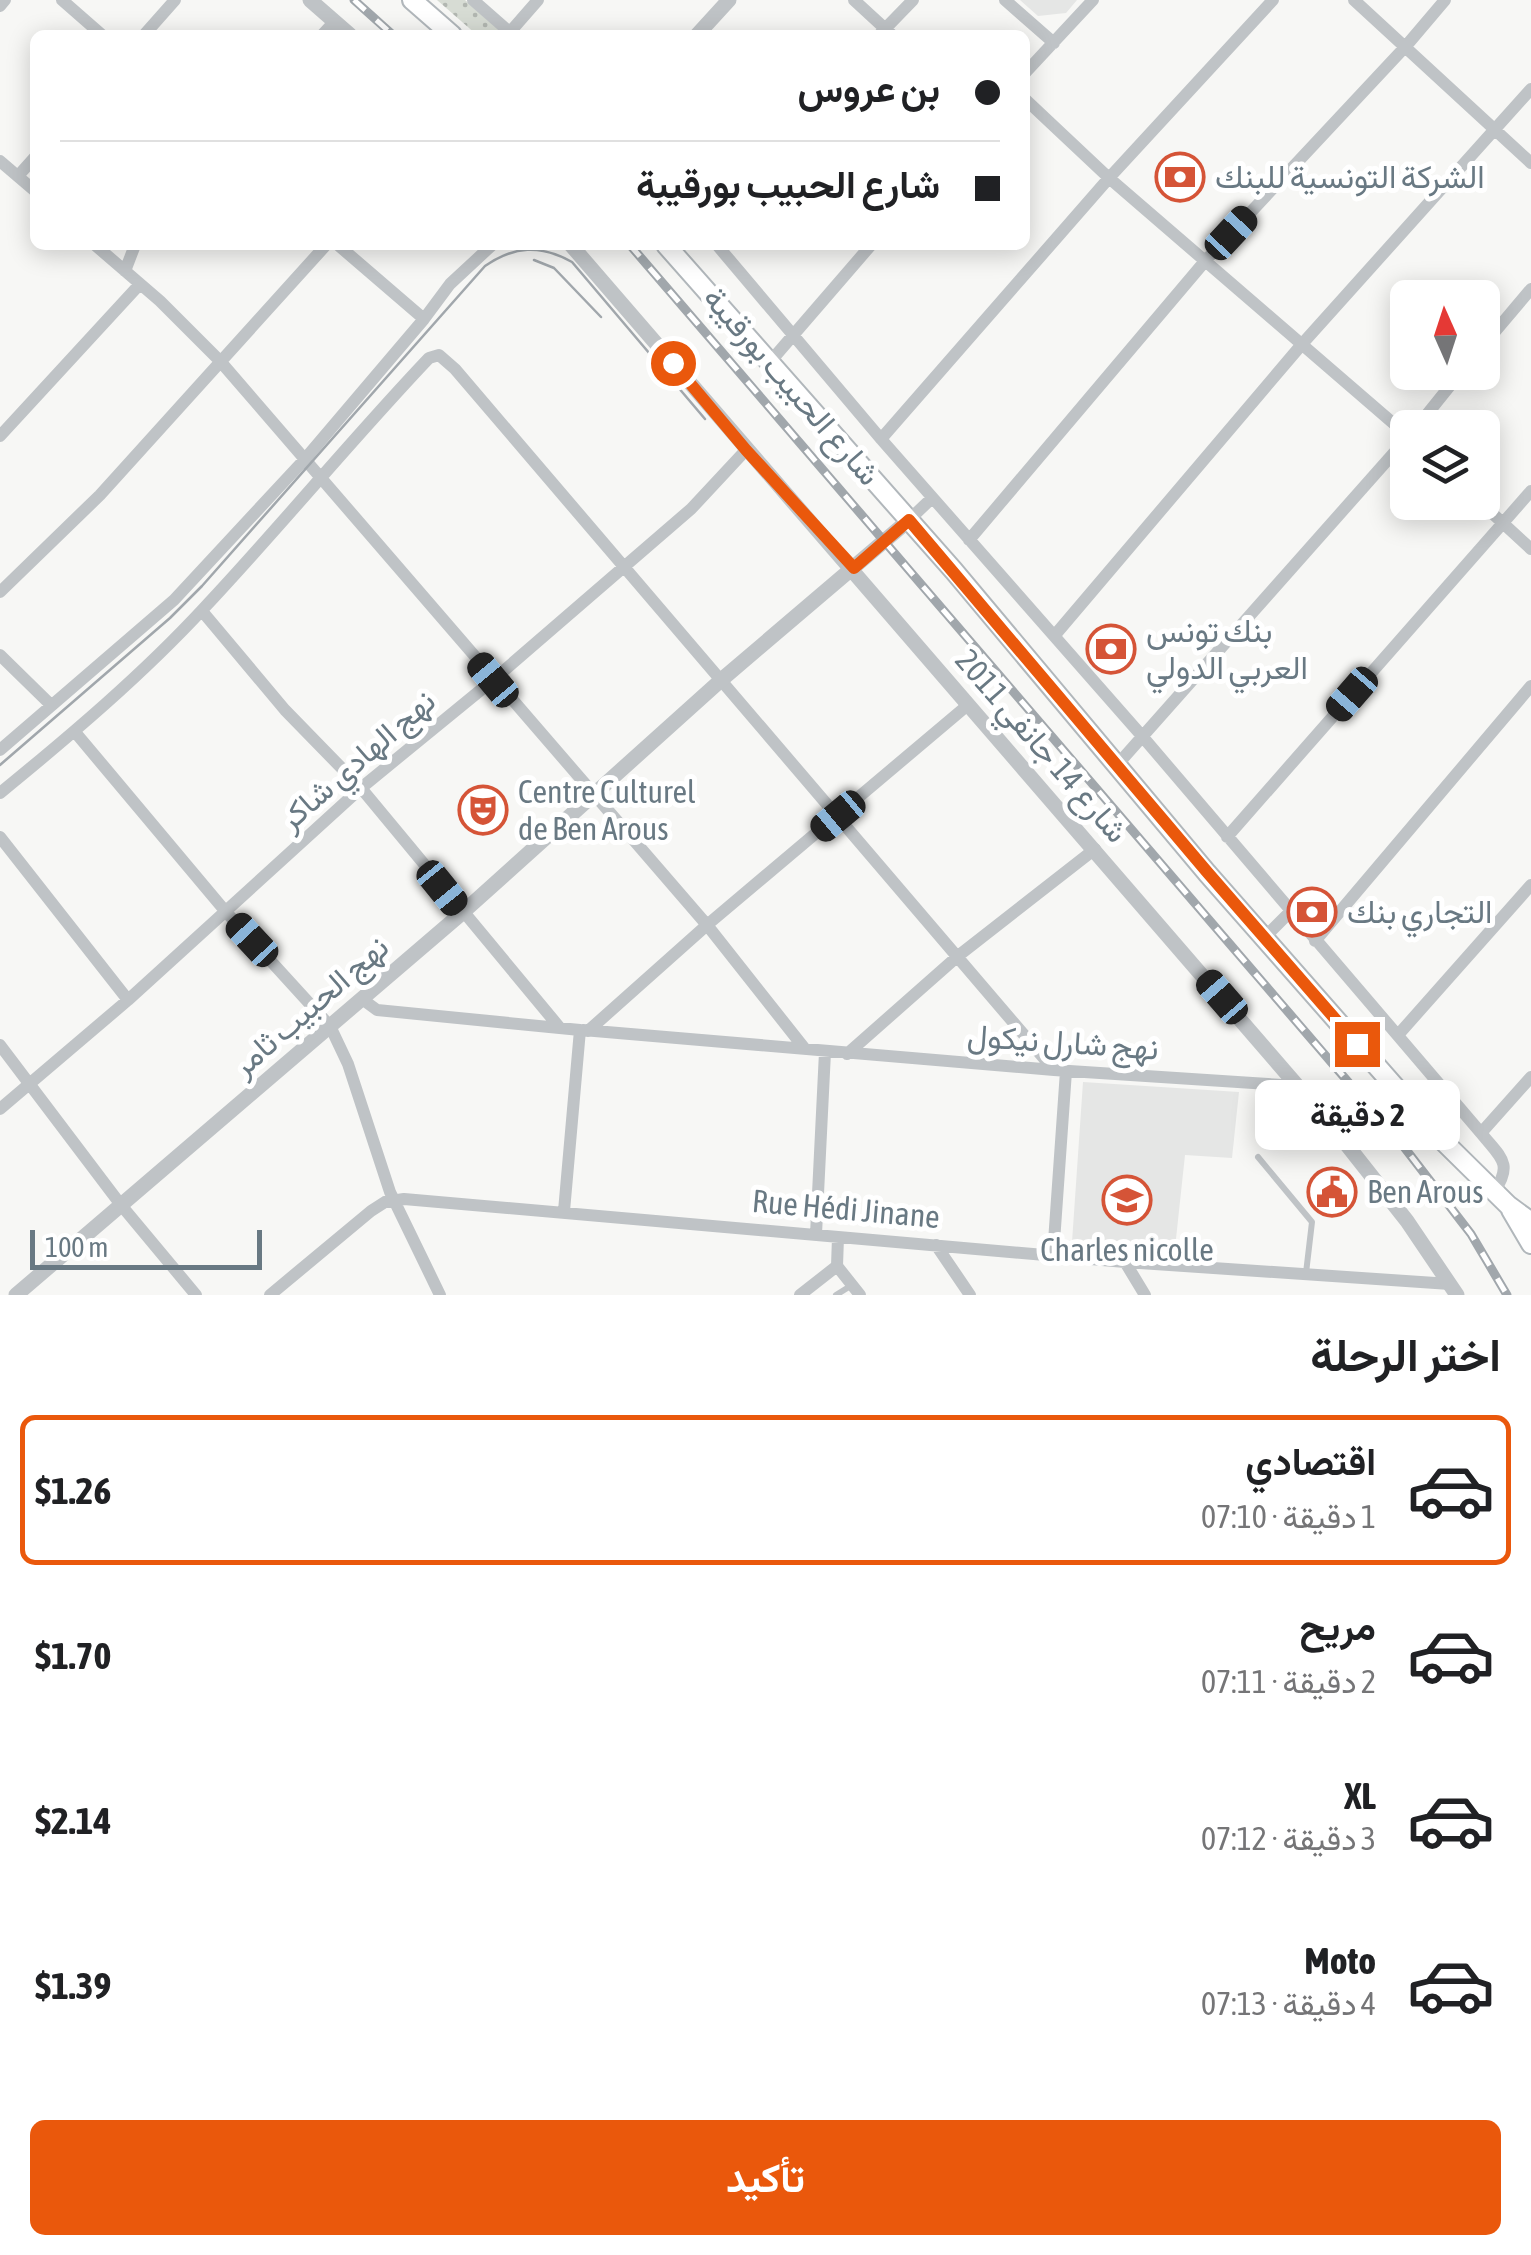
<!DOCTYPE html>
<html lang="ar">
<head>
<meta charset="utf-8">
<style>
  :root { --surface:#fff; --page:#f6f6f6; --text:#202124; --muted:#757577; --line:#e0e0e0; --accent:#ea580c }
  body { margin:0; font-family:"Asap Condensed",Vazirmatn,sans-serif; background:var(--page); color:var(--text); direction:rtl; height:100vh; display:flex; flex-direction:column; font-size:38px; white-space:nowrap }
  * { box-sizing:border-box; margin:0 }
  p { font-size:32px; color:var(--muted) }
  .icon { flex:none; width:55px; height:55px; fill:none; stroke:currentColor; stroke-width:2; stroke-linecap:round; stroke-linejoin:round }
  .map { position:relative; height:1295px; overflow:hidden; direction:ltr }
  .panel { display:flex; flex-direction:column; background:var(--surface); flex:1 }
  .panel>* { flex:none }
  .hud { position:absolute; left:30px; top:30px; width:1000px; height:220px; border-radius:15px; box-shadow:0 5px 25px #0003; direction:rtl; display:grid; align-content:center; height:220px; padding:0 30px; background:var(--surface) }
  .needle { width:65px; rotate:357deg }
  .buttons { position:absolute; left:1390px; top:280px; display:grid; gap:20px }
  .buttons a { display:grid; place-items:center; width:110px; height:110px; border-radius:15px; background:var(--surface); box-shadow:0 5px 25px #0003; font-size:50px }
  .scale { position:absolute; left:30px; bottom:25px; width:232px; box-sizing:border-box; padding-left:10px; border:5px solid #697983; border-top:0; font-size:28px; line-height:35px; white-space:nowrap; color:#697983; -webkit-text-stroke:8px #fff; paint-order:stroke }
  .end { position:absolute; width:45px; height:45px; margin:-22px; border:12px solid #ea580c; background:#fff; box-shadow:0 0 0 5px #fff }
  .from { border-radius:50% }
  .bubble { position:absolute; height:70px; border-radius:15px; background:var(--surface); box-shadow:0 5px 25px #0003; font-size:32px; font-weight:700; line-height:70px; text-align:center; direction:rtl }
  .car { position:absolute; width:30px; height:60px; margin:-30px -15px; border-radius:12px; box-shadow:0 0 8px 2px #0007; background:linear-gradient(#222 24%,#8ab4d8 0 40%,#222 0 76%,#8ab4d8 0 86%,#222 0) }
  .hud b { display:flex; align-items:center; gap:35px; height:95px; font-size:38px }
  .hud b+b { border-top:2px solid var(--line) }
  .hud i { width:25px; height:25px; background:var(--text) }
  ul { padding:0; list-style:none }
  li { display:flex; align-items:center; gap:30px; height:150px; margin:0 20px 15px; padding:0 10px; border:5px solid transparent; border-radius:15px }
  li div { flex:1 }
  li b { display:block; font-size:38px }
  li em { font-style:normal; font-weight:700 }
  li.selected { border-color:var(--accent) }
  li>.icon { width:90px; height:90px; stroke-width:1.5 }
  h2 { padding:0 30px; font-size:45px; line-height:120px }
  .cta { display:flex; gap:20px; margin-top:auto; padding:20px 30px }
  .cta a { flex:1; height:115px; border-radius:15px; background:var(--accent); color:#fff; font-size:40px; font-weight:700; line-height:115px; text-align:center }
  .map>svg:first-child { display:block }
  .built { fill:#e5e6e5 }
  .grass { fill:url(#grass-dots) }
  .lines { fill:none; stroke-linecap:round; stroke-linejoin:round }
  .secondary-casing { stroke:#b1b7bb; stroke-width:22 }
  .service { stroke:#bfc3c6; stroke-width:6 }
  .minor { stroke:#bfc3c6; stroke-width:12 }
  .tertiary { stroke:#bfc3c6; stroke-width:15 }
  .secondary { stroke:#fff; stroke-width:18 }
  .tram { stroke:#a1a7ac; stroke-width:2.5 }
  .rail-casing { stroke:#a1a7ac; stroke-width:9 }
  .rail { stroke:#fff; stroke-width:5; stroke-dasharray:15; stroke-linecap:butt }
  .route { stroke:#ea580c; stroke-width:12 }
  .labels { text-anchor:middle; stroke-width:10; stroke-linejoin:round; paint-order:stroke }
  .poi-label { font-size:32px; fill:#697983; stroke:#fff; text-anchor:start }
  .street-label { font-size:32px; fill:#697983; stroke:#fff }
</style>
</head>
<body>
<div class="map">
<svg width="1531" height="1295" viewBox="0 0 1531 1295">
  <defs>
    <pattern id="grass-dots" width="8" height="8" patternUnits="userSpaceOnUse" patternTransform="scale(2.5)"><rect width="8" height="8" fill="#d7dcd4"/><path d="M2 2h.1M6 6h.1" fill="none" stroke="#b2b7b1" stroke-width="1.8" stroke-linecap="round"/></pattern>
  </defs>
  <rect width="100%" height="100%" fill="#f7f7f5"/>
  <path class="built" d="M1020,0H1077L1066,13L1038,16Z
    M1083,1082L1239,1092L1232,1158L1185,1155L1175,1248L1072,1242Z"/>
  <path class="grass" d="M437,0H465L505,35H477Z"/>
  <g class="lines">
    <g class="secondary-casing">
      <path id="secondary" d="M412,0L452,35
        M666,245L954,571L1207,873L1440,1138L1508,1205L1531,1222
        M1511,1210L1531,1244"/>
    </g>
    <path class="service" d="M1258,1157L1312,1222L1306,1273
      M836,1295L852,1285"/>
    <path class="minor" d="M62,0L102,35
      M473,0L513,35
      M854,0L892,35
      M1005,0L1054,43
      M1354,0L1531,163
      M0,6L5,0
      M510,32L538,0
      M880,34L913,0
      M144,35L175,0
      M322,35L335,21
      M1025,73L1093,0
      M1025,99L1109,178L1408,436
      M0,161L35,191
      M18,176L35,157
      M95,245L160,301L220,361L707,925L588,1031
      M338,245L424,319
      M717,245L881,439L1142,736L1481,1133C1500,1157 1514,1163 1494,1192
      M125,271L135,245
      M1482,347L1531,289
      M770,362L871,245
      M1416,428L1461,372
      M0,436L140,284
      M881,439L1109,178L1273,0
      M1480,502L1531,549
      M909,520L932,498
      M969,540L1206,260L1406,46L1445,0
      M0,592L100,495L326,245
      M202,611L285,710L361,788L560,1028
      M1055,635L1303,343L1531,89
      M0,655L51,705
      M75,732L226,912L330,1026L348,1064L390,1192L440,1295
      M0,750L174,600L305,459L424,319L450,284L492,245
      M1118,764L1408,437
      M0,793C71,735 142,675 204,608C281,526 352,439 429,358L439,355L455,369L1054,1070
      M0,837L128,1000
      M1227,837L1531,491
      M1264,938L1290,912
      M1315,941L1531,686
      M362,999L377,1010L580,1030L564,1211
      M583,1030L1054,1070L1298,1086
      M1398,1035L1531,885
      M0,1045L121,1205L196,1295
      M805,1049L707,925L969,704
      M847,1054L958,956L1095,849
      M0,1109L128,1000L361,788L493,680L691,509L746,450
      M1481,1133L1531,1077
      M816,1234L825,1052
      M936,1245L970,1295
      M1053,1256L1066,1071
      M1125,1262L1145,1295
      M837,1266L860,1295
      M270,1295L371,1211L385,1202L404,1199L1125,1262L1450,1284
      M800,1295L837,1266L838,1237"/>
    <path class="tertiary" d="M310,0L350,35
      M697,35L729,0
      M571,245C826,538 1079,832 1332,1126L1407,1221L1457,1295
      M16,1295L462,913L720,681L909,520"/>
    <use href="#secondary" class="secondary"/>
    <path class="tram" d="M534,260L554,268L601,317
      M0,765L170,618L202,586L485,266C514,246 540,244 572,262L705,419"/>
    <g class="rail-casing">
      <path id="rail" d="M354,0L393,35
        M630,245L1404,1147L1471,1234L1507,1295"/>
    </g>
    <use href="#rail" class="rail"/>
  </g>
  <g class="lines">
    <path class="route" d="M673,363L746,450L854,568L909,520L1208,873L1357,1044"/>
  </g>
  <defs>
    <g id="bank-ring" transform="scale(2.5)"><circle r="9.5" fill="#fff" stroke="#d55437" stroke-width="1.5"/><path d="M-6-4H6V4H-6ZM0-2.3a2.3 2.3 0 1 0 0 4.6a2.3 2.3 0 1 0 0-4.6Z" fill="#d55437"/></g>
    <g id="theatre-ring" transform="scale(2.5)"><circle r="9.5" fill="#fff" stroke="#d55437" stroke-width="1.5"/><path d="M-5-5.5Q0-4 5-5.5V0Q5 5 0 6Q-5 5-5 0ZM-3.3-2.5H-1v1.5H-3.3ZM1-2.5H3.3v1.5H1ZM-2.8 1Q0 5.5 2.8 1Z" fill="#d55437"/></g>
    <g id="civic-ring" transform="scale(2.5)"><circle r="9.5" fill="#fff" stroke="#d55437" stroke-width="1.5"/><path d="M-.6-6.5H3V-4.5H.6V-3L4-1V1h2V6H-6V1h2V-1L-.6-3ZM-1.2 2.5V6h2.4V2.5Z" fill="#d55437"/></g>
    <g id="school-ring" transform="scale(2.5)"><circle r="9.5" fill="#fff" stroke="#d55437" stroke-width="1.5"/><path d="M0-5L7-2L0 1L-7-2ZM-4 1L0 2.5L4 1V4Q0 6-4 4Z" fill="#d55437"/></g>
  </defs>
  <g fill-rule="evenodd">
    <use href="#bank-ring" x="1180" y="177"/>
    <use href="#bank-ring" x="1111" y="649"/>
    <use href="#theatre-ring" x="483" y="810"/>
    <use href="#bank-ring" x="1312" y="912"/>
    <use href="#civic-ring" x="1332" y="1192"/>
    <use href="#school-ring" x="1127" y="1200"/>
  </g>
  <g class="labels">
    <g class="poi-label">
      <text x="1215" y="188">الشركة التونسية للبنك</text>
      <text x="1146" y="642">بنك تونس<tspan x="1146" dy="37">العربي الدولي</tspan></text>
      <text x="518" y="803">Centre Culturel<tspan x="518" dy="37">de Ben Arous</tspan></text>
      <text x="1347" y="923">التجاري بنك</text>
      <text x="1367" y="1203">Ben Arous</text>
      <text x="1127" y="1261" text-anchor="middle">Charles nicolle</text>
    </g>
    <g class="street-label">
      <text transform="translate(792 386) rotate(49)" y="11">شارع الحبيب بورقيبة</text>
      <text transform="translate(1042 746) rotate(49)" y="11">شارع 14 جانفي 2011</text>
      <text transform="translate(357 760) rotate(-41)" y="11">نهج الهادي شاكر</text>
      <text transform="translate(310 1006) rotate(-41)" y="11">نهج الحبيب ثامر</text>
      <text transform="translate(1063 1042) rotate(4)" y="11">نهج شارل نيكول</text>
      <text transform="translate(846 1209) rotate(5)" y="11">Rue Hédi Jinane</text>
    </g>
  </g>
</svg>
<div class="buttons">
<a><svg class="needle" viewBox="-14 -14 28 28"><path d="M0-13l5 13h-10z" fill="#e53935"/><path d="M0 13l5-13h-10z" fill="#757577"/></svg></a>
<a><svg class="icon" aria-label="layers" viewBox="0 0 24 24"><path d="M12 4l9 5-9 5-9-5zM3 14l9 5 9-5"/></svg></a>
</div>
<div class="scale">100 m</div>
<i class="end from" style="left:673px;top:363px"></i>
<i class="end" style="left:1357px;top:1044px"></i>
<div class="bubble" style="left:1255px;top:1080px;width:205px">2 دقيقة</div>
<i class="car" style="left:1231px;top:233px;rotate:43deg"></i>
<i class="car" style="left:493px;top:680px;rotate:320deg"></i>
<i class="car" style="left:1352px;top:694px;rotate:221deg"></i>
<i class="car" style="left:838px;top:816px;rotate:230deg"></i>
<i class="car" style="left:442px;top:888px;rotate:141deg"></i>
<i class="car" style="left:252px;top:940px;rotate:317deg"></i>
<i class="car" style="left:1222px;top:997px;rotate:319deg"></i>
<div class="hud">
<b><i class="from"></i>بن عروس</b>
<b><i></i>شارع الحبيب بورقيبة</b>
</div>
</div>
<section class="panel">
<h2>اختر الرحلة</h2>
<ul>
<li class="selected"><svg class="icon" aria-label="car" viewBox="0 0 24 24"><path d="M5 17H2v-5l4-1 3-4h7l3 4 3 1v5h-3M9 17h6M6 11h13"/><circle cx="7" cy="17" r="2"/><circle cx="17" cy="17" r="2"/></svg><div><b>اقتصادي</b><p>1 دقيقة · 07:10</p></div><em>$1.26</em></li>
<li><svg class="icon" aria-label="car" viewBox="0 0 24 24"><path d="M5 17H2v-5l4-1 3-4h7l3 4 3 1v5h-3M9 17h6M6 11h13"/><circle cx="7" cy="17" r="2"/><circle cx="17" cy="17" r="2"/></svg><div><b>مريح</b><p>2 دقيقة · 07:11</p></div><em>$1.70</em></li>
<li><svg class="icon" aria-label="car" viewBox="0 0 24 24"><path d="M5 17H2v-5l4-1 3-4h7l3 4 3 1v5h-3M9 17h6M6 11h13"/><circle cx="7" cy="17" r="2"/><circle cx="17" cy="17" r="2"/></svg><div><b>XL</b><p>3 دقيقة · 07:12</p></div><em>$2.14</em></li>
<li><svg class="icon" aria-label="car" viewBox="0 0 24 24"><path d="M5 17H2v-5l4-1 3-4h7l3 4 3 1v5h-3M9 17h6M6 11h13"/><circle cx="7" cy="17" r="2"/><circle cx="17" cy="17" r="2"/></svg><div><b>Moto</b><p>4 دقيقة · 07:13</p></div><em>$1.39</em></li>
</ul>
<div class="cta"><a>تأكيد</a></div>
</section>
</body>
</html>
